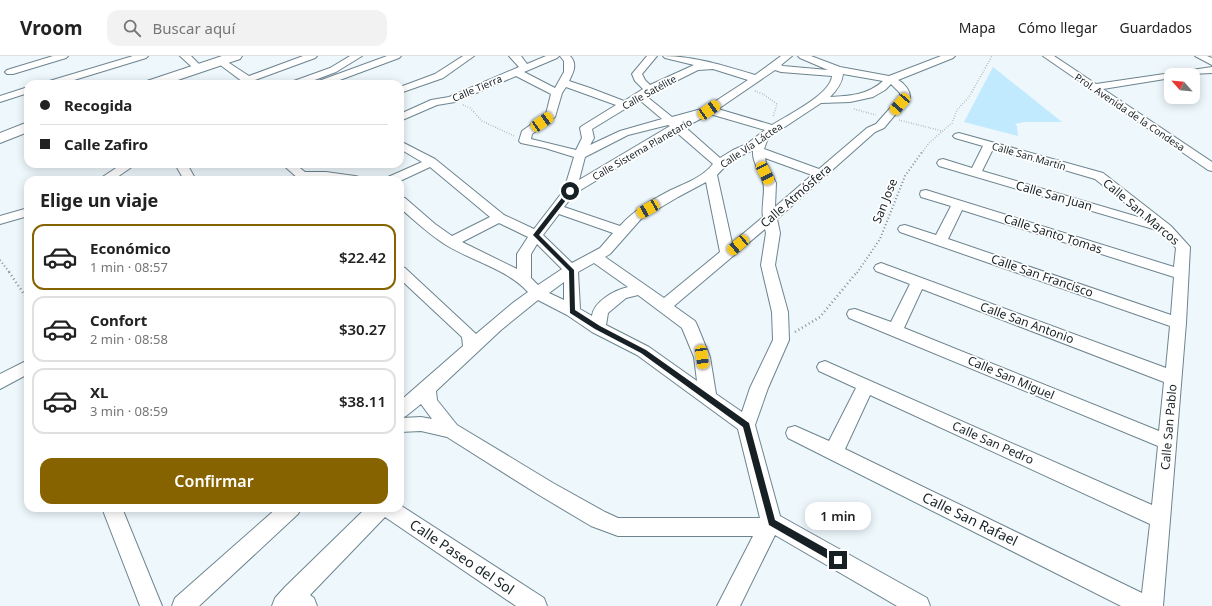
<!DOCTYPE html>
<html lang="es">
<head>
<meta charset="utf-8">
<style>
  :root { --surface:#fff; --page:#f2f2f2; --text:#222; --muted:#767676; --line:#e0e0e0; --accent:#876300 }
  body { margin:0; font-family:"Noto Sans",sans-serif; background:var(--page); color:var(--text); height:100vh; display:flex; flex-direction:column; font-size:15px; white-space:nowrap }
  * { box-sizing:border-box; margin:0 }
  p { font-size:13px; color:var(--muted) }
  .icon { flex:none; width:22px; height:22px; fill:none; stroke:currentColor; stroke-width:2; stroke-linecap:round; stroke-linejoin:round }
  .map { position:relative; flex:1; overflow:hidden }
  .panel { position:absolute; left:24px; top:120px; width:380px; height:336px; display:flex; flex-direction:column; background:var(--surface); border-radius:12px; box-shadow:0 2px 10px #0003 }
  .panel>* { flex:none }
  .hud { position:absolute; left:24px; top:24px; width:380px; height:88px; border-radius:12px; box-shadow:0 2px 10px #0003; display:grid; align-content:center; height:88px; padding:0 16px; background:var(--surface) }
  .needle { width:26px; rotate:297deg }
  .controls { position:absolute; left:1164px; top:12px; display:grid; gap:8px }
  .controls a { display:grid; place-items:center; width:36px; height:36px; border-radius:8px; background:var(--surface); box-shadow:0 2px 10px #0003; font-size:20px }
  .end { position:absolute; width:18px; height:18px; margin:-9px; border:5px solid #172125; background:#fff; box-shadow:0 0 0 2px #fff }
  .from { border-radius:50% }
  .bubble { position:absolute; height:28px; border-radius:12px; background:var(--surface); box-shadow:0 2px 10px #0003; font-size:13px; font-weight:600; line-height:28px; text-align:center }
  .car { position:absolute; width:12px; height:24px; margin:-12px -6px; border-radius:5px; box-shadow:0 0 3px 1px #0007; background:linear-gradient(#f5c518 24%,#345 0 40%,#f5c518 0 76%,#345 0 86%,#f5c518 0) }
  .hud b { display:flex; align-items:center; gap:14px; height:38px; font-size:15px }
  .hud b+b { border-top:1px solid var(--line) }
  .hud i { width:10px; height:10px; background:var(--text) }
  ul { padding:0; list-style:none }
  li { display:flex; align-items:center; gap:12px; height:66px; margin:0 8px 6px; padding:0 8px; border:2px solid var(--line); border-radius:12px }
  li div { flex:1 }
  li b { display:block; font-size:15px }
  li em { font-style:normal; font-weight:600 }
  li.on { border-color:var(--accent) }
  li>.icon { width:36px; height:36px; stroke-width:1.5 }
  h2 { padding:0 16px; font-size:18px; line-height:48px }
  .button { display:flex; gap:8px; margin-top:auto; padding:8px 16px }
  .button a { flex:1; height:46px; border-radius:12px; background:var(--accent); color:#fff; font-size:16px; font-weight:600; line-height:46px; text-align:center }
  header { display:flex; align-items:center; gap:24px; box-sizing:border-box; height:56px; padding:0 20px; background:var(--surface); border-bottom:1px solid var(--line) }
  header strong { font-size:19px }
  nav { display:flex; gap:22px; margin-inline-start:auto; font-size:14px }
  .search { width:280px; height:36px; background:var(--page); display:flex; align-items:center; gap:10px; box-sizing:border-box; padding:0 14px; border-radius:12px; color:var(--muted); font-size:15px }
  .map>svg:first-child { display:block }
  .green { fill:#c2eafe }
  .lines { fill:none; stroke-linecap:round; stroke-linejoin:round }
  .street-casing { stroke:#6d848f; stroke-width:2 }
  .secondary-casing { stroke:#6d848f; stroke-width:2 }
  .path-far2 { stroke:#858f94; stroke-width:1.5; stroke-dasharray:0.5 2; stroke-linecap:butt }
  .path-far1 { stroke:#858f94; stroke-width:2; stroke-dasharray:1 2.5; stroke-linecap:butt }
  .path { stroke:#858f94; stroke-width:2.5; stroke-dasharray:1 3; stroke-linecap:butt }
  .street { fill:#fff; fill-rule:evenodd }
  .secondary { fill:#fff; fill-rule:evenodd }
  .route { fill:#172125 }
  .labels { text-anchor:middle; stroke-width:3.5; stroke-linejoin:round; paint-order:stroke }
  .far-street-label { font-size:10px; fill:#172125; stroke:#fff }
  .street-label { font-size:12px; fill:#172125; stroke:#fff }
  .near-street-label { font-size:14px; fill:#172125; stroke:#fff }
</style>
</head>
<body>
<header>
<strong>Vroom</strong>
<div class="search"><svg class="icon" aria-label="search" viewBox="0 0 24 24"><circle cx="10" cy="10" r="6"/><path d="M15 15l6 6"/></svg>Buscar aquí</div>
<nav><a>Mapa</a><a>Cómo llegar</a><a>Guardados</a></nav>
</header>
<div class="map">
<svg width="1212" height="550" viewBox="0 0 1212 550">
  <rect width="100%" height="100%" fill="#edf7fc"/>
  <path class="green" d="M993,11L1062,66H1024L1015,68L1017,70L1018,80L964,66Z"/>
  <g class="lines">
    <g class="street-casing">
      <path id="street" d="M53,0H68L66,2L13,18H7L5,16L7,14Z
        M133,0H148L146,2L61,28H45L46,26Z
        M180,0H191L200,9L195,12L192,11Z
        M303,0H317L315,2L255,24L259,28H247L243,26L215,5L220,2L223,3L249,20Z
        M350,0H362L336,16L304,28H290L291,26L330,12Z
        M387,0H401L399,2L329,28H315L316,26Z
        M463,0H474L443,22L400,37V31L435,18Z
        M509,0H521L527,8L546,0H559L557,2L524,16L555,32L564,16V5L560,0H570C578,8 573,17 569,25L590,32L624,45L643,33L635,25L632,18L647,0H657L642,18L645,24L650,29L694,9L665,2L663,0C695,0 725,10 755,19L781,0H792L781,9L783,10L828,14L800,2L798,0H811L840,11L889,20L941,0H955L953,2L898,24C904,27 910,34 910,41L884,72L875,76L777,163L780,177L775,209L788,256L789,284L768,332L755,369L780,460L927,542L930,550H897L775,479L740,550H717L753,480H618L591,470L539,439L447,381L421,375L400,376V345L463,290L462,281L400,223V210L405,212L476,278L514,246L528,236C507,213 472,205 446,189C429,178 415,165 400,152V141L405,142L435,168L452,180L490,161L430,111L400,125L386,124L388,121L422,106L400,93V85L435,103L504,159L534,173L564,134L574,101L545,92L521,87L519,85L522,75L546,58L551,38L516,20L455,46L437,49L400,65V58L431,44L449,41L519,11ZM713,13L748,24L705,52L672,61L646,40L698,14ZM775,14L781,16L832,20C831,38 788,59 772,69L718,53ZM843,18L883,25C868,39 849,40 830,41C837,34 842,27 843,18ZM891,28L900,37V41L876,68L867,72L819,113L764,93L768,82L821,47L850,46L873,41L885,34ZM566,31L616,49L582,70L580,72L582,82L576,94L531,83L532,78L555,61L562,37ZM638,45L642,46L662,63L620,75L590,89L594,82L592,73ZM710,58L765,74L747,88L733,94L720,102L685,71ZM668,69L670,70L579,124L585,101L628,79ZM676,76L713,108C703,121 686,127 671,134C652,144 634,154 620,170L564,151L574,138ZM753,94C752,107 760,114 763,126C766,135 761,150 763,161L732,187L717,119C727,107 739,100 753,94ZM765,102L812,119L775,151L776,127L766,107ZM706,126L720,196L664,242L605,201L610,198L641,163L678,141ZM559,158L613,177L600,192L572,207L543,179ZM499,167L528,181L517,198V213L462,186ZM765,173L766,177L761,209L772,256L773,284L750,332L742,356L716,338L710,301L697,269L695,265L674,250ZM537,188L562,213L538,229L531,222V198ZM594,207L628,231C615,234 594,245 592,260L580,253L578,216ZM564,226V244L549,237ZM638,239L682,272L694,301L697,325L649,291L606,269L608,257L626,242ZM538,244L567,259L592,276L637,299L738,373L760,462H618L605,456L553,427L457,369L437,344L436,335L501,274ZM421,348L432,363L421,361L402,362L406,360Z
        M1043,0H1054L1096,28L1212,11V17L1171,19V22L1103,33L1212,106V115L1208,114Z
        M1195,0H1207L1212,2V9Z
        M28,31V37L0,46V40Z
        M959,77L1103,117L1171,170L1190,191L1186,267L1163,550H1121L788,382L786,377L788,372L795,370L829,385L856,332L819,315L817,311L819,307L825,305L1152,449L1158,390L849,262L847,258L849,254L855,253L891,266L910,228L876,215L874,212L876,209L881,207L1166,312L1170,270L900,176L898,173L900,170L905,169L936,179L951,150L921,141L920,138L921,135L926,134L1174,211L1176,192L1160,175L939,110L937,107L939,104L943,103L972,112L983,90L955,82L953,80L955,78ZM993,93L1095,123L1145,163L982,115ZM962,154L1174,221L1171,259L948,183ZM922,233L1164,326L1159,375L904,272ZM870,339L1150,468L1142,537L845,393Z
        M122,108H136L113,124H98Z
        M175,108H187L196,124H184Z
        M282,108H295L305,116H326L355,120L359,121L361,124H300Z
        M28,152V160L0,168V160Z
        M28,304V318L0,333V318Z
        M400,449L544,542L547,550H516L385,461L310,539L314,542L317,550H272L275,542L285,531L366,452H400Z
        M102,452H122L162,550H140Z
        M277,452H301L298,458L199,550H172L175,542Z"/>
    </g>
    <g class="secondary-casing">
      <path id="secondary" d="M222,0H242L240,3L166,28H145L147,25Z
        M28,66V76L0,87V77Z"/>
    </g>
    <path class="path-far2" d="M755,35L763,38L777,48L773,61
      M463,49L470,52L482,65L514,80
      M854,53L876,59
      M899,64L942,75
      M922,97L929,87L952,67L957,54L969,41L992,0"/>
    <path class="path-far1" d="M0,204L10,217
      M857,217L880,183L905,120L922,96"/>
    <path class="path" d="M9,216L28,244
      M795,276L820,261L857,216"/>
    <use href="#street" class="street"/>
    <use href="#secondary" class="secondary"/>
  </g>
  <path class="route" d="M568,134L573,135L539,179L574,214L575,254L600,270L646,294L749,367L775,464L841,501L843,504L841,507L838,509L835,507L769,469L743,371L641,297L595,273L570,257L569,215L533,179Z"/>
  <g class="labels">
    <g class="far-street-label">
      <text transform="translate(477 32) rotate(-23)" y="4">Calle Tierra</text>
      <text transform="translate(649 36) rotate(-29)" y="4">Calle Satélite</text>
      <text transform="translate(1130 56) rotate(34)" y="4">Prol. Avenida de la Condesa</text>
      <text transform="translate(751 89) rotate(-34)" y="4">Calle Vía Láctea</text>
      <text transform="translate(642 93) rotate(-30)" y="4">Calle Sistema Planetario</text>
      <text transform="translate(1029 100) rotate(16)" y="4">Calle San Martín</text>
    </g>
    <g class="street-label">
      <text transform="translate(796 140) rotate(-41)" y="4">Calle Atmósfera</text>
      <text transform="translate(1054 140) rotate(16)" y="4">Calle San Juan</text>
      <text transform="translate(885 145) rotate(-68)" y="4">San Jose</text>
      <text transform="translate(1141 156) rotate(40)" y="4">Calle San Marcos</text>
      <text transform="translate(1053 178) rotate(18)" y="4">Calle Santo Tomas</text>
      <text transform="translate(1042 220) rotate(19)" y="4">Calle San Francisco</text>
      <text transform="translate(1027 267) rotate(20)" y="4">Calle San Antonio</text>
      <text transform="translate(1011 322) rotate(23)" y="4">Calle San Miguel</text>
      <text transform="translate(1169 371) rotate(-85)" y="4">Calle San Pablo</text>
      <text transform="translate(993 387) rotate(24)" y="4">Calle San Pedro</text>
    </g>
    <g class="near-street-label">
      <text transform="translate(970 463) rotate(26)" y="5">Calle San Rafael</text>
      <text transform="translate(462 501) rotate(34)" y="5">Calle Paseo del Sol</text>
    </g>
  </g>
</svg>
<div class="controls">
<a><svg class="needle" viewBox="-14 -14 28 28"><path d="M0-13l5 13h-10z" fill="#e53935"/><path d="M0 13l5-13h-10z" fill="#767676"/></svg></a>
</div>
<i class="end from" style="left:570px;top:135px"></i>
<i class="end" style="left:838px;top:504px"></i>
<div class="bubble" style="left:805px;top:446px;width:66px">1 min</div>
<i class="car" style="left:900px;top:48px;rotate:221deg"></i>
<i class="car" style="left:709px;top:54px;rotate:56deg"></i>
<i class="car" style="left:542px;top:66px;rotate:56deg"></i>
<i class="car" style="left:765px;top:117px;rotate:153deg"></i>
<i class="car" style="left:648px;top:153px;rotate:240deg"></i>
<i class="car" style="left:738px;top:189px;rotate:230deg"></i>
<i class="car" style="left:702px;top:301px;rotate:172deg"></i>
<div class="hud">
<b><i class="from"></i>Recogida</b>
<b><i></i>Calle Zafiro</b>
</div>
<section class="panel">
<h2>Elige un viaje</h2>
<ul>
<li class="on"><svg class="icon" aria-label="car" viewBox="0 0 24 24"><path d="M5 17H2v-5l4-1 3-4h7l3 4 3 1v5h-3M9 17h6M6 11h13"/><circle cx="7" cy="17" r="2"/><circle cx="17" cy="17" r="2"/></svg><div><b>Económico</b><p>1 min · 08:57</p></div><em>$22.42</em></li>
<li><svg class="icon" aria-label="car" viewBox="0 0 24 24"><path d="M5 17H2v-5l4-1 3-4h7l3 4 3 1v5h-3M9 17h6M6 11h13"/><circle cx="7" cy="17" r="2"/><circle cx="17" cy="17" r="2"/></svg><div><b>Confort</b><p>2 min · 08:58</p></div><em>$30.27</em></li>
<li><svg class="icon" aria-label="car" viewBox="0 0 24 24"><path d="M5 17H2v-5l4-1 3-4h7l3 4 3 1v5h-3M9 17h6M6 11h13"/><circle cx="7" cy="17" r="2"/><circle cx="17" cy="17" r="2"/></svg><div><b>XL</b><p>3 min · 08:59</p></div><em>$38.11</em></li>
</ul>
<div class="button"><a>Confirmar</a></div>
</section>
</div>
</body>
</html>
